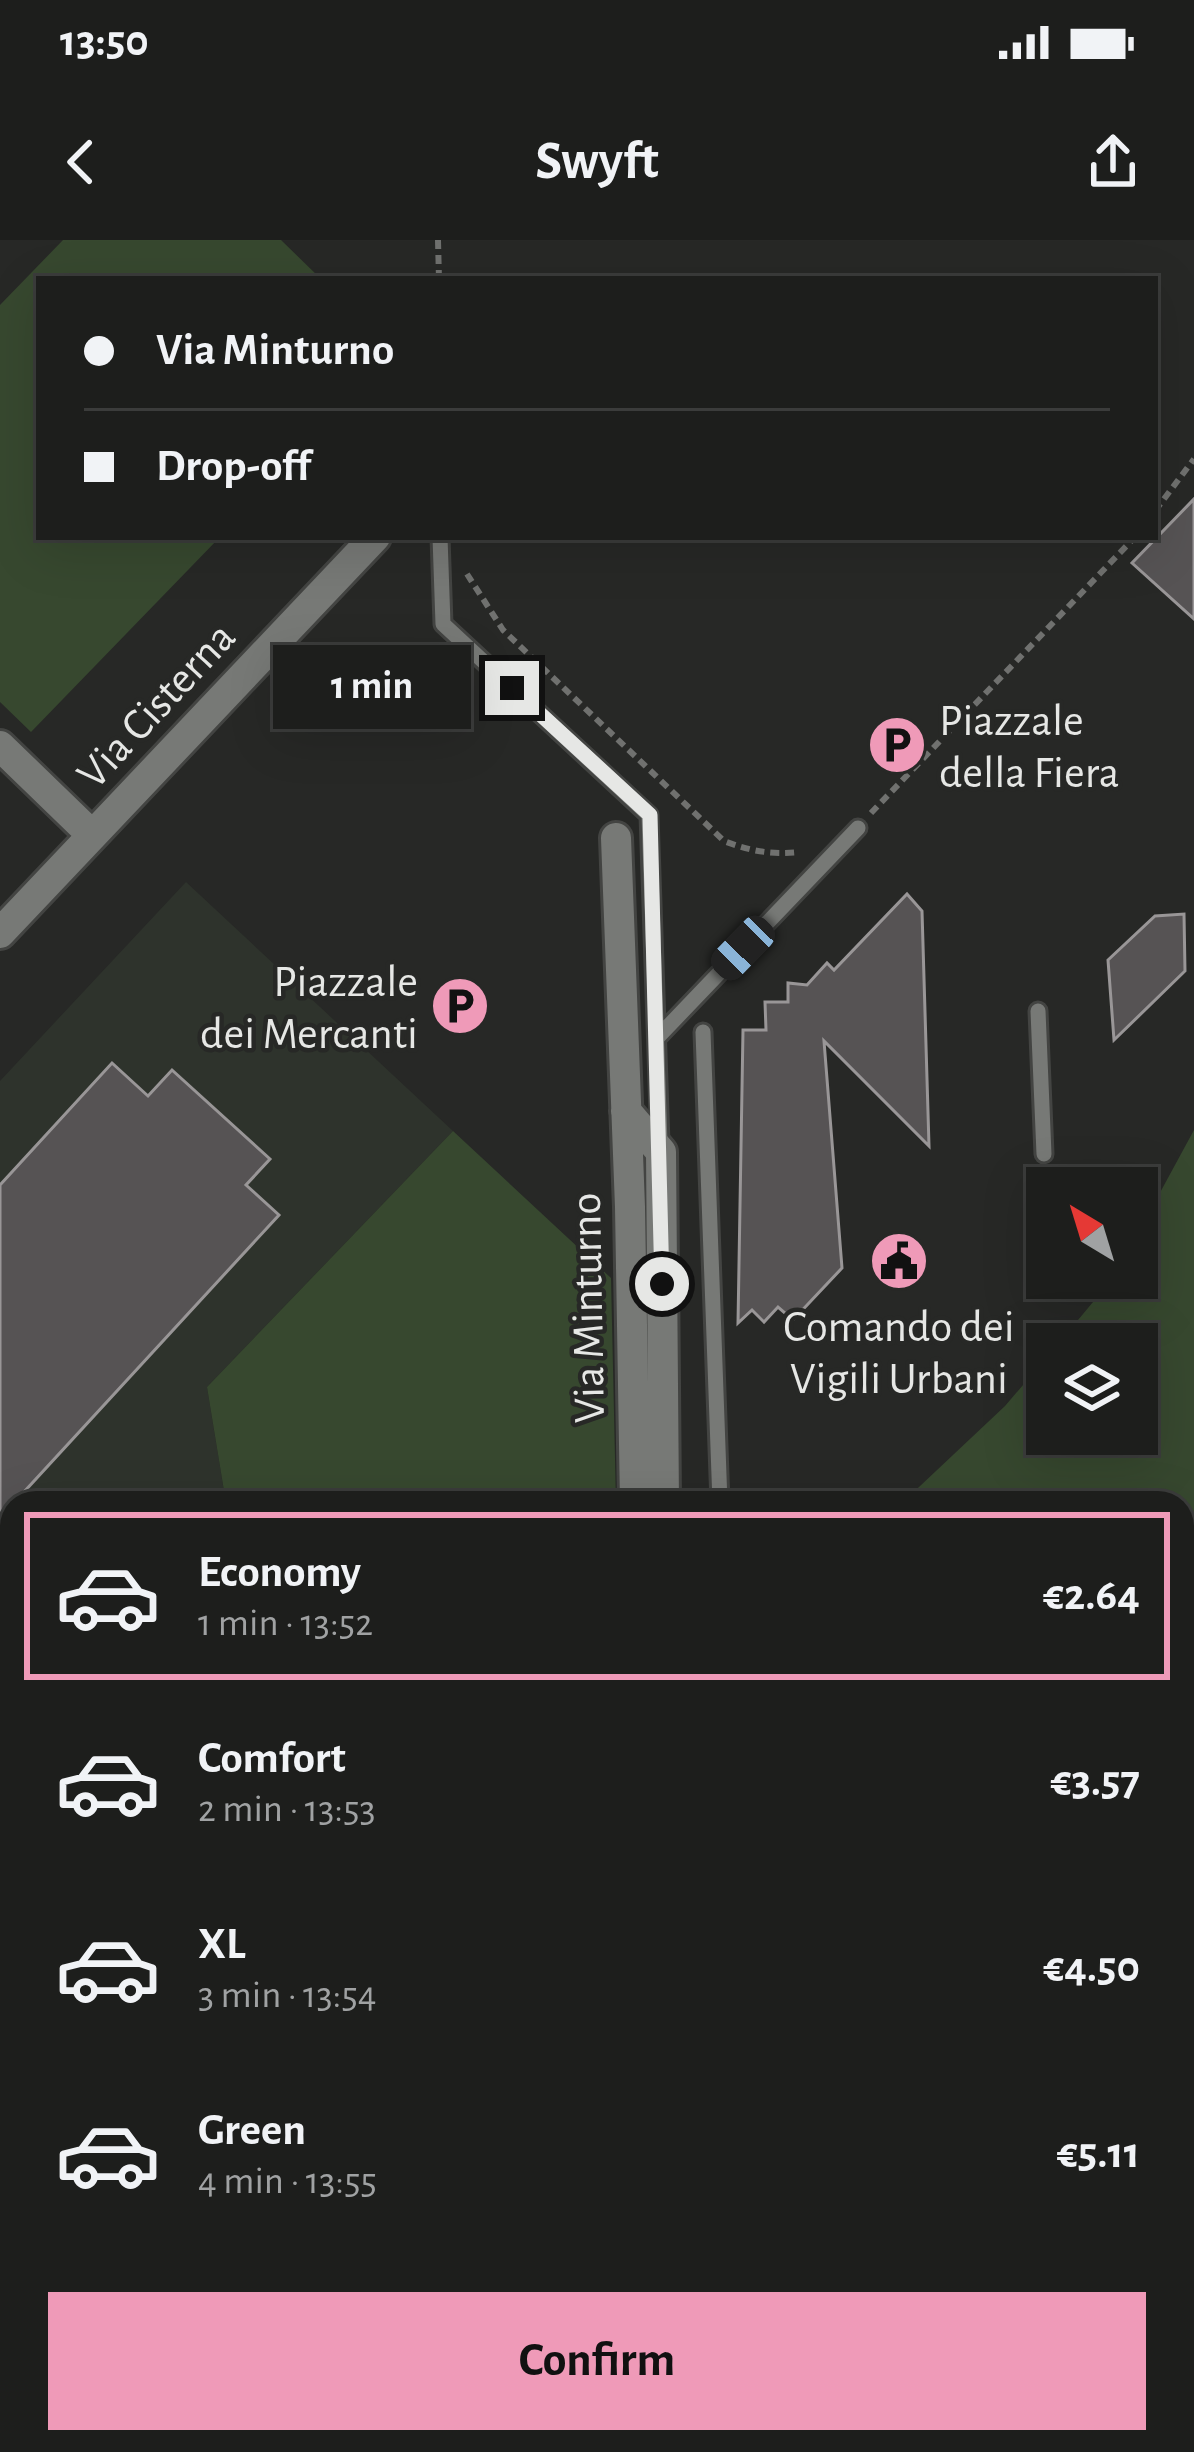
<!DOCTYPE html>
<html lang="en">
<head>
<meta charset="utf-8">
<style>
  :root { --surface:#1d1e1c; --page:#252725; --text:#f1f3f6; --muted:#a0a2a3; --line:#3b3c3b; --accent:#ef9ab8 }
  body { margin:0; font-family:"Alegreya Sans",sans-serif; background:var(--page); color:var(--text); height:100vh; display:flex; flex-direction:column; font-size:45px; white-space:nowrap }
  * { box-sizing:border-box; margin:0 }
  p { font-size:39px; color:var(--muted) }
  .icon { flex:none; width:66px; height:66px; fill:none; stroke:currentColor; stroke-width:2; stroke-linecap:round; stroke-linejoin:round }
  .map { position:relative; flex:1; overflow:hidden }
  .drawer { position:absolute; left:0px; top:1251px; width:1194px; height:963px; display:flex; flex-direction:column; background:var(--surface); border-radius:36px 36px 0 0; box-shadow:0 12px 48px #0002,0 0 0 3px var(--line) }
  .drawer>* { flex:none }
  .guide { position:absolute; left:36px; top:36px; width:1122px; height:264px; border-radius:0px; box-shadow:0 12px 48px #0002,0 0 0 3px var(--line); display:grid; align-content:center; height:264px; padding:0 48px; background:var(--surface) }
  .needle { width:78px; rotate:322deg }
  .controls { position:absolute; left:1026px; top:927px; display:grid; gap:24px }
  .controls a { display:grid; place-items:center; width:132px; height:132px; border-radius:0px; background:var(--surface); box-shadow:0 12px 48px #0002,0 0 0 3px var(--line); font-size:60px }
  .end { position:absolute; width:54px; height:54px; margin:-27px; border:15px solid #e6e7e5; background:#111; box-shadow:0 0 0 6px #111 }
  .from { border-radius:50% }
  .bubble { position:absolute; height:84px; border-radius:0px; background:var(--surface); box-shadow:0 12px 48px #0002,0 0 0 3px var(--line); font-size:39px; font-weight:600; line-height:84px; text-align:center }
  .car { position:absolute; width:36px; height:72px; margin:-36px -18px; border-radius:15px; box-shadow:0 0 9px 3px #0007; background:linear-gradient(#222 24%,#8ab4d8 0 40%,#222 0 76%,#8ab4d8 0 86%,#222 0) }
  .guide b { display:flex; align-items:center; gap:42px; height:114px; font-size:45px }
  .guide b+b { border-top:3px solid var(--line) }
  .guide i { width:30px; height:30px; background:var(--text) }
  ul { padding:21px 0 0; list-style:none }
  li { display:flex; align-items:center; gap:36px; height:168px; margin:0 24px 18px; padding:0 24px; border:6px solid transparent; border-radius:0px }
  li div { flex:1 }
  li b { display:block; font-size:45px }
  li em { font-style:normal; font-weight:600 }
  li.selected { border-color:var(--accent) }
  li>.icon { width:108px; height:108px; stroke-width:1.5 }
  .action { display:flex; gap:24px; margin-top:auto; padding:24px 48px }
  .action a { flex:1; height:138px; border-radius:0px; background:var(--accent); color:#111; font-size:48px; font-weight:600; line-height:138px; text-align:center }
  .status { display:flex; justify-content:space-between; align-items:center; height:84px; padding:0 60px; background:var(--surface); direction:ltr }
  .status svg { height:33px; fill:currentColor }
  header { display:flex; justify-content:space-between; align-items:center; height:156px; padding:0 48px; background:var(--surface); font-size:54px; font-weight:600 }
  .map>svg:first-child { display:block }
  .built { fill:#2e332c }
  .green { fill:#37482f }
  .building { fill:#565354; stroke:#999697; stroke-width:3 }
  .lines { fill:none; stroke-linecap:round; stroke-linejoin:round }
  .lane-casing { stroke:#434442; stroke-width:21 }
  .street-casing { stroke:#434442; stroke-width:36 }
  .path { stroke:#70716f; stroke-width:6; stroke-dasharray:9 6; stroke-linecap:butt }
  .lane { stroke:#777976; stroke-width:15 }
  .street { stroke:#777976; stroke-width:30 }
  .route { stroke:#e6e7e5; stroke-width:15 }
  .labels { text-anchor:middle; stroke-width:9; stroke-linejoin:round; paint-order:stroke }
  .street-label { font-size:45px; fill:#e6e7e5; stroke:#272826 }
  .poi-label { font-size:45px; fill:#e6e7e5; stroke:#272826; text-anchor:start }
</style>
</head>
<body>
<div class="status"><b>13:50</b><svg viewBox="0 0 49 12"><path d="M0 12V9h3v3zM5 12V6h3v6zM10 12V3h3v9zM15 12V0h3v12zM26 1h20v11H26zM47 4h2v5h-2z"/></svg></div>
<header><svg class="icon" aria-label="back" viewBox="0 0 24 24"><path d="M15 5l-7 7 7 7"/></svg>Swyft<svg class="icon" aria-label="share" viewBox="0 0 24 24"><path d="M12 15V3M7 8l5-5 5 5M5 13v7h14v-7"/></svg></header>
<div class="map">
<svg width="1194" height="2212" viewBox="0 0 1194 2212">
  <rect width="100%" height="100%" fill="#272826"/>
  <path class="built" d="M186,642L453,891L207,1147L226,1263H12V1763L0,1775V841Z
    M163,2202H880L891,2212H173Z"/>
  <path class="green" d="M63,0H281L321,39H39V297H220L31,492L0,462V65Z
    M1194,890V1987L1182,2000V1263H902L1005,1166L1047,1117V1194H1137V1104H1058L1113,1038H1137V995Z
    M453,891L611,1038L616,1263H226L207,1147Z
    M12,1763V2049L0,2037V1775Z
    M1182,2095L1194,2107V2212H891L880,2202H1182Z"/>
  <path class="building" d="M1194,259V379L1132,323Z
    M907,654L922,671L929,906L824,801L842,1028L793,1080L778,1067L764,1082L752,1070L738,1083L743,790H766L765,762H788V743L807,745L827,723L834,730Z
    M1184,674L1185,731L1114,800L1108,720L1155,676Z
    M112,823L148,856L172,830L270,919L246,945L279,975L0,1278V945Z
    M12,1433V1516L0,1504V1465L6,1458L0,1447Z
    M344,2202H439L429,2212H354Z
    M489,2202H511L521,2212H479Z
    M617,2202H731L722,2212H626Z"/>
  <g class="lines">
    <g class="lane-casing">
      <path id="lane" d="M440,297L443,384L649,575L660,903
        M1038,771L1044,914
        M703,792L720,1263
        M657,798L858,588"/>
    </g>
    <g class="street-casing">
      <path id="street" d="M0,506L92,595
        M616,598L630,967L635,1263
        M0,693L375,297
        M626,871L661,912L664,1263
        M0,2094L12,2105
        M115,2202L126,2212
        M5,2212L15,2202"/>
    </g>
    <path class="path" d="M438,0L439,39
      M1155,271L1194,219
      M467,334L503,390L724,601C750,611 771,615 799,612
      M871,573L1135,297"/>
    <use href="#lane" class="lane"/>
    <use href="#street" class="street"/>
  </g>
  <g class="lines">
    <path class="route" d="M512,448L650,575L662,1044"/>
  </g>
  <defs>
    <g id="parking-disc" transform="scale(3)"><circle r="9.5" fill="#ef9ab8" stroke="#272826"/><path d="M-3.5-5.5H1a3.5 3.5 0 0 1 0 7H-1V5.5H-3.5ZM-1-3.4V-.6H.8a1.4 1.4 0 0 0 0-2.8Z" fill="#111"/></g>
    <g id="civic-disc" transform="scale(3)"><circle r="9.5" fill="#ef9ab8" stroke="#272826"/><path d="M-.6-6.5H3V-4.5H.6V-3L4-1V1h2V6H-6V1h2V-1L-.6-3ZM-1.2 2.5V6h2.4V2.5Z" fill="#111"/></g>
  </defs>
  <g fill-rule="evenodd">
    <use href="#parking-disc" x="897" y="505"/>
    <use href="#parking-disc" x="460" y="766"/>
    <use href="#civic-disc" x="899" y="1021"/>
  </g>
  <g class="labels">
    <g class="street-label">
      <text transform="translate(155 464) rotate(-47)" y="16">Via Cisterna</text>
      <text transform="translate(586 1068) rotate(-91)" y="16">Via Minturno</text>
    </g>
    <g class="poi-label">
      <text x="939" y="495">Piazzale<tspan x="939" dy="52">della Fiera</tspan></text>
      <text x="418" y="756" text-anchor="end">Piazzale<tspan x="418" dy="52">dei Mercanti</tspan></text>
      <text x="899" y="1101" text-anchor="middle">Comando dei<tspan x="899" dy="52">Vigili Urbani</tspan></text>
    </g>
  </g>
</svg>
<div class="controls">
<a><svg class="needle" viewBox="-14 -14 28 28"><path d="M0-13l5 13h-10z" fill="#e53935"/><path d="M0 13l5-13h-10z" fill="#a0a2a3"/></svg></a>
<a><svg class="icon" aria-label="layers" viewBox="0 0 24 24"><path d="M12 4l9 5-9 5-9-5zM3 14l9 5 9-5"/></svg></a>
</div>
<i class="end from" style="left:662px;top:1044px"></i>
<i class="end" style="left:512px;top:448px"></i>
<div class="bubble" style="left:273px;top:405px;width:198px">1 min</div>
<i class="car" style="left:743px;top:708px;rotate:224deg"></i>
<div class="guide">
<b><i class="from"></i>Via Minturno</b>
<b><i></i>Drop-off</b>
</div>
<section class="drawer">
<ul>
<li class="selected"><svg class="icon" aria-label="car" viewBox="0 0 24 24"><path d="M5 17H2v-5l4-1 3-4h7l3 4 3 1v5h-3M9 17h6M6 11h13"/><circle cx="7" cy="17" r="2"/><circle cx="17" cy="17" r="2"/></svg><div><b>Economy</b><p>1 min · 13:52</p></div><em>€2.64</em></li>
<li><svg class="icon" aria-label="car" viewBox="0 0 24 24"><path d="M5 17H2v-5l4-1 3-4h7l3 4 3 1v5h-3M9 17h6M6 11h13"/><circle cx="7" cy="17" r="2"/><circle cx="17" cy="17" r="2"/></svg><div><b>Comfort</b><p>2 min · 13:53</p></div><em>€3.57</em></li>
<li><svg class="icon" aria-label="car" viewBox="0 0 24 24"><path d="M5 17H2v-5l4-1 3-4h7l3 4 3 1v5h-3M9 17h6M6 11h13"/><circle cx="7" cy="17" r="2"/><circle cx="17" cy="17" r="2"/></svg><div><b>XL</b><p>3 min · 13:54</p></div><em>€4.50</em></li>
<li><svg class="icon" aria-label="car" viewBox="0 0 24 24"><path d="M5 17H2v-5l4-1 3-4h7l3 4 3 1v5h-3M9 17h6M6 11h13"/><circle cx="7" cy="17" r="2"/><circle cx="17" cy="17" r="2"/></svg><div><b>Green</b><p>4 min · 13:55</p></div><em>€5.11</em></li>
</ul>
<div class="action"><a>Confirm</a></div>
</section>
</div>
</body>
</html>
